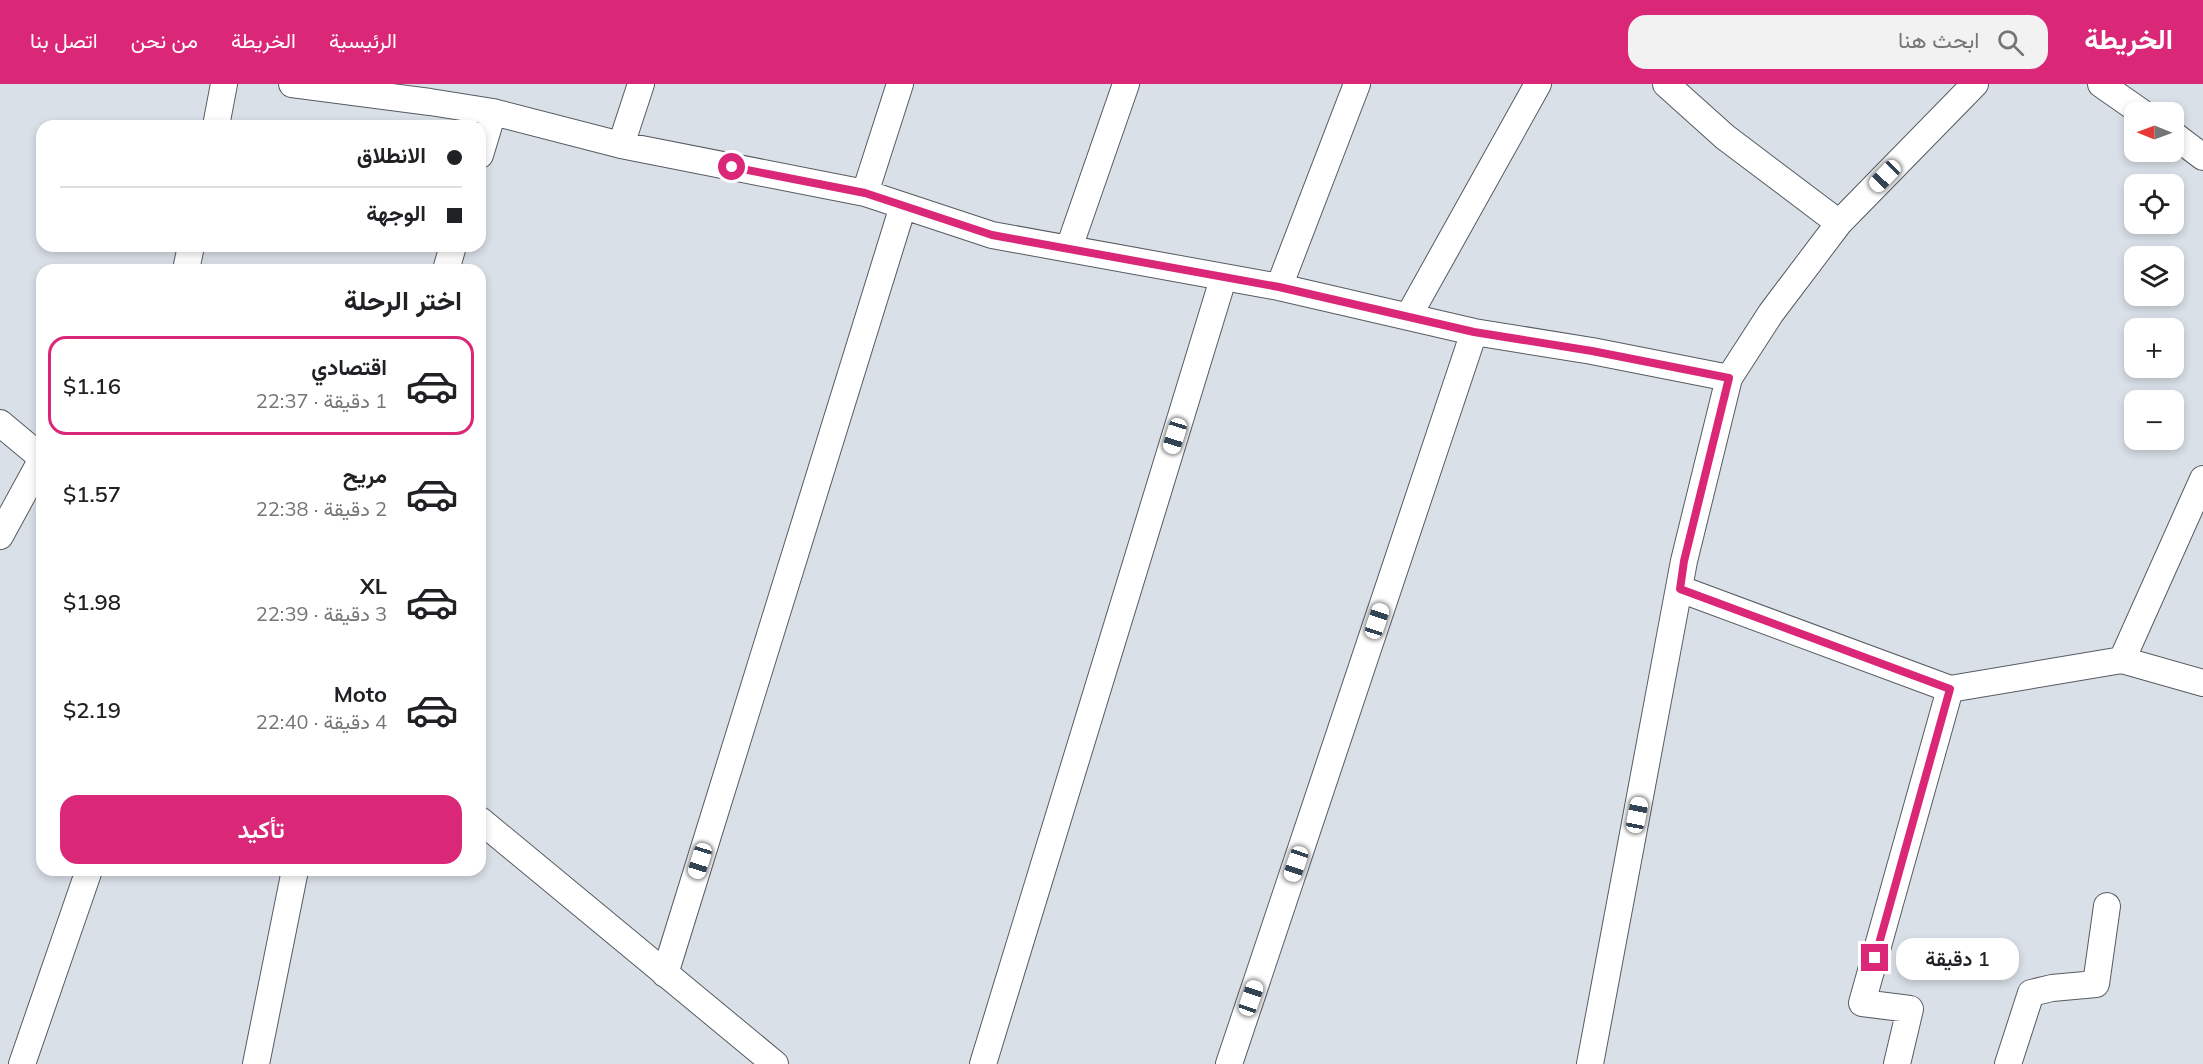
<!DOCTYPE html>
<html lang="ar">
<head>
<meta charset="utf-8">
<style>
  :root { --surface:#fff; --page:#f2f2f2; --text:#202124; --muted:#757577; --line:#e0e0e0; --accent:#db2777 }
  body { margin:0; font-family:Mulish,Vazirmatn,sans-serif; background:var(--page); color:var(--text); direction:rtl; height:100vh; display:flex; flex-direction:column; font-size:22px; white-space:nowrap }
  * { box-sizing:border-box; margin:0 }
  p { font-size:20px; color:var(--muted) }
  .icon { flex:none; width:33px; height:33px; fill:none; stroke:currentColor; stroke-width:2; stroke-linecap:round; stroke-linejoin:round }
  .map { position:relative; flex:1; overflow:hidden; direction:ltr }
  .drawer { position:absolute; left:36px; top:180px; width:450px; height:612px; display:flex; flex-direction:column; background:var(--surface); border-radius:18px; box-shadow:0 3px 9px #0003; direction:rtl }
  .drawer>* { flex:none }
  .top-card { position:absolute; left:36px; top:36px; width:450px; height:132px; border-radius:18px; box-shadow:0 3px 9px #0003; direction:rtl; display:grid; align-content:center; height:132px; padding:0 24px; background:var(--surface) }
  .needle { width:39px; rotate:271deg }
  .controls { position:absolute; left:2124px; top:18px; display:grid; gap:12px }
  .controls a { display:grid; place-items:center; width:60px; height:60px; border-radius:12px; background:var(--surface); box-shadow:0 3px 9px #0003; font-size:30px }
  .end { position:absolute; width:27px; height:27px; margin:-14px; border:8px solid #db2777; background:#fff; box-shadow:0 0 0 3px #fff }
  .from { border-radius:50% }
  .bubble { position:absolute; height:42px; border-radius:18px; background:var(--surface); box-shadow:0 3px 9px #0003; font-size:20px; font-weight:600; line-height:42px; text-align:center; direction:rtl }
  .car { position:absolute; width:18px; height:36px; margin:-18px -9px; border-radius:8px; box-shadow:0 0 4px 2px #0007; background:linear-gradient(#fff 24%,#345 0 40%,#fff 0 76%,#345 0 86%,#fff 0) }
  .top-card b { display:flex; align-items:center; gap:21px; height:57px; font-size:22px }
  .top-card b+b { border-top:2px solid var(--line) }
  .top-card i { width:15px; height:15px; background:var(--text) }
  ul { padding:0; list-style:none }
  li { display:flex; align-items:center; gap:18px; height:99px; margin:0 12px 9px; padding:0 12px; border:3px solid transparent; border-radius:18px }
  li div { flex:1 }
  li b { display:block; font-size:22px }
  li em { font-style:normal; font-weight:600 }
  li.on { border-color:var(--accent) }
  li>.icon { width:54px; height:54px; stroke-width:1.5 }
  h2 { padding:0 24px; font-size:27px; line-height:72px }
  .primary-button { display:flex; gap:12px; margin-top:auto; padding:12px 24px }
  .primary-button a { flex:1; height:69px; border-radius:18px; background:var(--accent); color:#fff; font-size:24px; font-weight:600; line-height:69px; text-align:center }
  header { display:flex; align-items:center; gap:36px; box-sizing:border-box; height:84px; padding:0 30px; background:var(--accent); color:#fff }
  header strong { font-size:28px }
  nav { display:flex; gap:33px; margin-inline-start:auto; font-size:21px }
  .search { width:420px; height:54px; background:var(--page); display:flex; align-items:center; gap:15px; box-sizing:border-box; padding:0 21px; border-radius:18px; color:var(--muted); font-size:22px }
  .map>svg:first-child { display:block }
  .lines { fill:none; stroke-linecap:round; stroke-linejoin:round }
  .minor-casing { stroke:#565b62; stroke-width:28 }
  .minor { stroke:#fff; stroke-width:26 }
  .route { stroke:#db2777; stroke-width:8 }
</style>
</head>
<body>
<header>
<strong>الخريطة</strong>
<div class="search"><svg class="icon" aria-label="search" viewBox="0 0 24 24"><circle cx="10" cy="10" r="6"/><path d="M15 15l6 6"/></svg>ابحث هنا</div>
<nav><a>الرئيسية</a><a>الخريطة</a><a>من نحن</a><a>اتصل بنا</a></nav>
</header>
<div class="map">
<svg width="2203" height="980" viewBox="0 0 2203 980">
  <rect width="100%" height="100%" fill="#dae0e8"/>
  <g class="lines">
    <g class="minor-casing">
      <path id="minor" d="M292,0L430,18L493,28L621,61L865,109L992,151L1279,203L1474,248L1592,267L1729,294L1771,229L1839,139L1975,0
        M1666,0L1725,53L1839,139
        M2101,0L2141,28
        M216,42L224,0
        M2174,51L2203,73
        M621,61L641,0
        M480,71L493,28
        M865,109L900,0
        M1069,164L1126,0
        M186,186L191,162
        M446,186L453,162
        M1279,203L1357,0
        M1408,233L1538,0
        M0,339L42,374
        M0,452L42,375
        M1680,505L1950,605
        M2122,576L2203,395
        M480,736L775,980
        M665,890L903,122
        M22,980L89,786
        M256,980L295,786
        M983,980L1223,195
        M1229,980L1474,248
        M1590,980L1684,477L1729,294
        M1897,980L1910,925L1862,919L1950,605L2122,576L2203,599
        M2008,980L2031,909L2052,904L2096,900L2107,822"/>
    </g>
    <use href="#minor" class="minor"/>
  </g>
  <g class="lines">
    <path class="route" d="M732,83L865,109L992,151L1279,203L1474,248L1592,267L1729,294L1684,477L1680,505L1950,605L1875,874"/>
  </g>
</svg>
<div class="controls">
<a><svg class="needle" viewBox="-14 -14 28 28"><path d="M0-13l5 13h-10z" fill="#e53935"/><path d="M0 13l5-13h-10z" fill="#757577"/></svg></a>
<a><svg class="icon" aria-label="locate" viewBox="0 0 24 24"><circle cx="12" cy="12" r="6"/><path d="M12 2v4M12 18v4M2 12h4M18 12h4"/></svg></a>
<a><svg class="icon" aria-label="layers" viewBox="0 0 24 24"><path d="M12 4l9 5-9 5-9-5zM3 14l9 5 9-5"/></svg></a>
<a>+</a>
<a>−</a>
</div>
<i class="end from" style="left:732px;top:83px"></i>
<i class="end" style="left:1875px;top:874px"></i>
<div class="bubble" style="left:1896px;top:854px;width:123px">1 دقيقة</div>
<i class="car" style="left:1885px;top:92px;rotate:224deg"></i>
<i class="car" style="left:1175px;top:352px;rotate:197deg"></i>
<i class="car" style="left:1377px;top:537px;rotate:18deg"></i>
<i class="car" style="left:1637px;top:731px;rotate:11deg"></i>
<i class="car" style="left:700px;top:777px;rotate:197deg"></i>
<i class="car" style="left:1296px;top:780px;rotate:199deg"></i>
<i class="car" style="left:1251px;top:914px;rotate:19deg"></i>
<div class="top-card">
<b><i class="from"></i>الانطلاق</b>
<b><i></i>الوجهة</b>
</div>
<section class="drawer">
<h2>اختر الرحلة</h2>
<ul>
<li class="on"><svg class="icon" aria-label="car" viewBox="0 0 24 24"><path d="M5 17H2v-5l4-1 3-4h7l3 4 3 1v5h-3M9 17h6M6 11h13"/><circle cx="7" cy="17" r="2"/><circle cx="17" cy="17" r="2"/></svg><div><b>اقتصادي</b><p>1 دقيقة · 22:37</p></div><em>$1.16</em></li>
<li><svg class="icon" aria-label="car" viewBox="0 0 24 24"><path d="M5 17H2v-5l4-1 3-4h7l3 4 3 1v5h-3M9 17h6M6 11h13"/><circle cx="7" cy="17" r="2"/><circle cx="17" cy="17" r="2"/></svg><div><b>مريح</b><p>2 دقيقة · 22:38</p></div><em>$1.57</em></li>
<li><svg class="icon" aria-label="car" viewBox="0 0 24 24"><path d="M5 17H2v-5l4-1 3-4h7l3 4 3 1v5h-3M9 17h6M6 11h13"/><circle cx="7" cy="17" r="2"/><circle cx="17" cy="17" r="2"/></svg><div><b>XL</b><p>3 دقيقة · 22:39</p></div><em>$1.98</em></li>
<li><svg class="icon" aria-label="car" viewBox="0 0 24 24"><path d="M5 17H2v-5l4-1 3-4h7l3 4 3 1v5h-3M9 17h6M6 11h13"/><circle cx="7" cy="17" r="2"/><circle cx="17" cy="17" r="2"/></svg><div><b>Moto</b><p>4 دقيقة · 22:40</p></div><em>$2.19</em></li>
</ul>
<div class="primary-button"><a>تأكيد</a></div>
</section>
</div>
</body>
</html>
